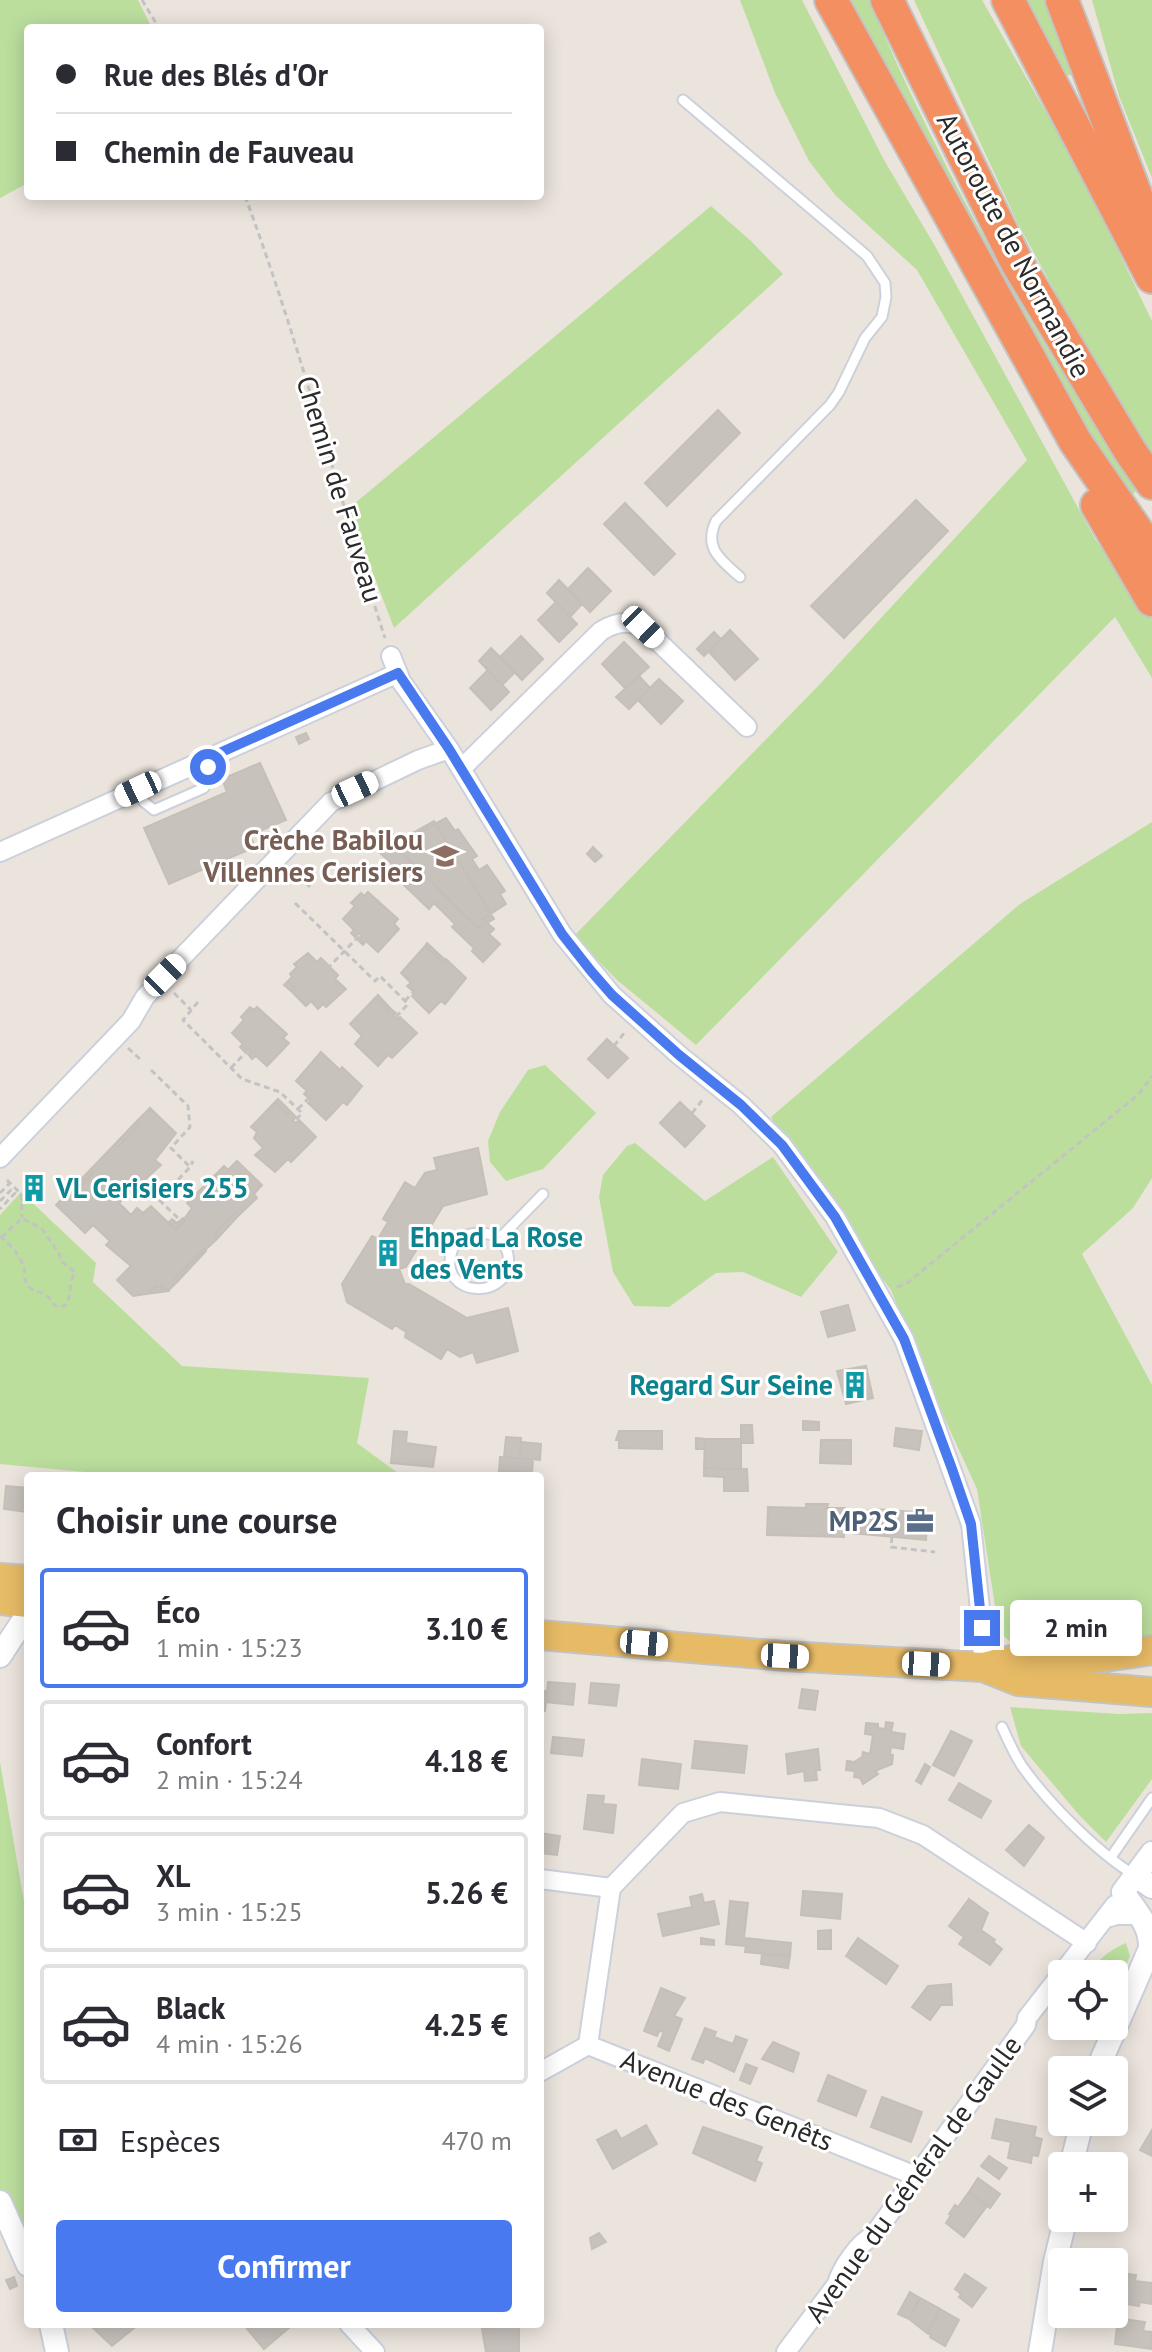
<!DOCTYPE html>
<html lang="fr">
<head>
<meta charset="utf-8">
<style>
  :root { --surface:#fff; --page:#f2f2f3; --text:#2b2b33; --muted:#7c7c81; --line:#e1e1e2; --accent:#4879ee }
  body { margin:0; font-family:"PT Sans",sans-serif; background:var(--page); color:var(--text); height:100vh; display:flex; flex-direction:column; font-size:30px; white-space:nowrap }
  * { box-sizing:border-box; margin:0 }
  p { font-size:26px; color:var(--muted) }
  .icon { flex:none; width:44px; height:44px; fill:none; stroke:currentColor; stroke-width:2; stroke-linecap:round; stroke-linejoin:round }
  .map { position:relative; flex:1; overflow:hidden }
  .drawer { position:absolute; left:24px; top:1472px; width:520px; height:856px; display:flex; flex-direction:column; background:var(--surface); border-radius:8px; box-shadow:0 4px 20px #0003 }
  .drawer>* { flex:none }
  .banner { position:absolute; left:24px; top:24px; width:520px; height:176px; border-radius:8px; box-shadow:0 4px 20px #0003; display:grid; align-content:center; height:176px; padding:0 32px; background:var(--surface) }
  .fabs { position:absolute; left:1048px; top:1960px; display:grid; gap:16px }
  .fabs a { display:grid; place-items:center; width:80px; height:80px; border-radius:8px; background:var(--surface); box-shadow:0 4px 20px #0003; font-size:40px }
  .end { position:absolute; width:36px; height:36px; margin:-18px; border:10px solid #4879ee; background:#fff; box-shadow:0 0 0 4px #fff }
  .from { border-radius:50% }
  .bubble { position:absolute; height:56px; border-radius:8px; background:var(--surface); box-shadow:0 4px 20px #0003; font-size:26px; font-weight:700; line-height:56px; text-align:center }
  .car { position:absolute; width:24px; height:48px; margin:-24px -12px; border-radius:10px; box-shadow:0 0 6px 2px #0007; background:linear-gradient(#fff 24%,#345 0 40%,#fff 0 76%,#345 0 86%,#fff 0) }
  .banner b { display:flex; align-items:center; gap:28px; height:76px; font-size:30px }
  .banner b+b { border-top:2px solid var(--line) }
  .banner i { width:20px; height:20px; background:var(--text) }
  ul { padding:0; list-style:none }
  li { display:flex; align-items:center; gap:24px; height:120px; margin:0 16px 12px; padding:0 16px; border:4px solid var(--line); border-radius:8px }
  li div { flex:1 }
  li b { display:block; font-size:30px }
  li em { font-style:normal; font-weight:700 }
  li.current { border-color:var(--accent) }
  li>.icon { width:72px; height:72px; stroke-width:1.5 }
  h2 { padding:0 32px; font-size:36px; line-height:96px }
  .pay { display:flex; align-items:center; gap:20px; height:88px; padding:0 32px; font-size:30px }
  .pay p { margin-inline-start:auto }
  .action { display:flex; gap:16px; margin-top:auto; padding:16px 32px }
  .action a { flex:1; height:92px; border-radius:8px; background:var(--accent); color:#fff; font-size:32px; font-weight:700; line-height:92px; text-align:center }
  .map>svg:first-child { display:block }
  .green { fill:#bbde9d }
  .building { fill:#c7c2bc; stroke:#c6bfb7; stroke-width:2 }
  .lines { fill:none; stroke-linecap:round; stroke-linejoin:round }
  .service-casing { stroke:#cbd0db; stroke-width:13 }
  .minor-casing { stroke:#cbd0db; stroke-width:22 }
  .tertiary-casing { stroke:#cbd0db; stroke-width:26 }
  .primary-casing { stroke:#c3c3c3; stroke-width:32 }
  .motorway-casing { stroke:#c3c3c3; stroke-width:36 }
  .path { stroke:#c3c3c3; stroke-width:3; stroke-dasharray:6 4; stroke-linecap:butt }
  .service { stroke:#fff; stroke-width:9 }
  .minor { stroke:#fff; stroke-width:18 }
  .tertiary { stroke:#fff; stroke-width:22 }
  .primary { stroke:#e7bb66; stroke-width:28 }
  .motorway { stroke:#f38f60; stroke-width:32 }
  .route { stroke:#4879ee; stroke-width:10 }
  .labels { text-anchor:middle; stroke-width:6; stroke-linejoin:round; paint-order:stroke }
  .street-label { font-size:28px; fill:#2a2a2a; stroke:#fff }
  .education-label { font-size:28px; font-weight:bold; fill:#785e54; stroke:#fff; text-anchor:end }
  .culture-label { font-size:28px; font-weight:bold; fill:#0d838f; stroke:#fff; text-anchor:start }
  .service-label { font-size:28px; font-weight:bold; fill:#4e5e75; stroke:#fff; text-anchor:end }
</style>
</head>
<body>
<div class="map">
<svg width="1152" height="2352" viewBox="0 0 1152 2352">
  <rect width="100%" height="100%" fill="#ebe4dd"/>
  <path class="green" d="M0,0H138L152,28H28V183L0,198Z
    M740,0H802L884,160L935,246L1095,539L1152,619V678L1115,617L696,1045L617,980L574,936L819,685L1027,460L917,270L836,196L809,161L775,93Z
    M843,0H869C916,112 974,223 1035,328C1067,382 1104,434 1138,488L1130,498L1022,327Z
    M914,0H982L1081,174L1152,321V453L1078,333L1018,224Z
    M1025,0H1050L1075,74L1065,76Z
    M1092,0H1152V178L1119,96Z
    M711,206L751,241L783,274L394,628L348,509Z
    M1152,822V1178L1133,1208L1082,1254L1152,1385V1638L1123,1648L1014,1645L999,1632L977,1489L931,1389L891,1290L788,1154L771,1117L1020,904Z
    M545,1065L596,1113L543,1169L506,1181L490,1162L488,1141L500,1112L528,1070Z
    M635,1143L705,1201L773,1157L838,1252L801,1297L743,1272L716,1273L669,1307L634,1306L613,1272L599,1197L603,1175L627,1146Z
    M21,1192L96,1263L93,1282L182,1366L369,1378L357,1443L402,1476H127L0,1464V1215Z
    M1010,1707L1119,1714L1152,1713V1779L1106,1842L1079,1815L1021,1746Z
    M0,1762L28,1925V2247L0,2226Z
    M1126,1943L1130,1956L1114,1993V1974H1088C1099,1959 1109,1950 1126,1943Z"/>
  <path class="building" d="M718,410L740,433L667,506L645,483Z
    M916,500L948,531L844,638L811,606Z
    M625,503L675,554L654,575L604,524Z
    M588,568L611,591L590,612L568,589Z
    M559,580L582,604L570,617L547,593Z
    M556,602L577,624L559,642L538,620Z
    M730,630L758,659L735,680L709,652Z
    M714,632L721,639L704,656L697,649Z
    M521,636L543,659L522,680L500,657Z
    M624,642L649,667L625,688L602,664Z
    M491,648L515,672L502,685L479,661Z
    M488,670L509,692L491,710L470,688Z
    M639,676L650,688L629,709L616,697Z
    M659,679L683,701L661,724L638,700Z
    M306,733L309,739L299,744L296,737Z
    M260,763L286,820L250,835L255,847L169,884L144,828L227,792L222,779Z
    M446,818L455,831L458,829L477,856L472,859L479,870L487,865L505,891L500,894L506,904L483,919L494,929L489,934L500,944L483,962L472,951L474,948L452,927L455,924L434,903L429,909L387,869L392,864L378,851L394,835L400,842Z
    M434,821L494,919L478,928L393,844Z
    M593,847L602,856L595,862L587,854Z
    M368,892L398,919L394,924L399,929L378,952L366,941L363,945L358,940L362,936L358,933L355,937L351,933L354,930L343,919L355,906L351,903L361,893L364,896Z
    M427,943L445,960L443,963L425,946Z
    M425,946L443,963L446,959L466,978L445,1004L441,1001L429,1013L412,996L415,993L407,986L411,983L401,973Z
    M308,953L317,962L321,958L328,965L327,969L331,968L338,975L335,979L346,989L326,1007L323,1004L318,1009L311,1001L306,1006L292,992L296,988L288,981L292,977L290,974L297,967L294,964Z
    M288,981L296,988L292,992L284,985Z
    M378,995L391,1009L389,1011L375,998Z
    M375,998L389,1011L391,1009L396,1013L393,1016L397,1019L400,1017L417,1033L392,1058L388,1055L378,1066L355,1044L362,1036L350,1024Z
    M250,1007L254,1010L257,1007L287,1034L283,1038L289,1043L267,1066L256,1056L252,1059L248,1054L251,1051L248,1048L244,1051L240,1047L243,1044L232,1033L244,1020L241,1017Z
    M607,1039L628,1058L608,1078L588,1059Z
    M321,1052L340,1070L342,1067L362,1086L347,1105L343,1102L326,1120L308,1103L311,1100L304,1094L307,1091L296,1081Z
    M278,1099L291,1112L288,1115L275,1102Z
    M275,1102L288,1115L291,1112L296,1117L293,1120L294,1122L296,1123L299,1120L316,1137L291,1162L288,1159L275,1172L255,1155L263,1148L254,1138L257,1132L251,1127Z
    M680,1102L705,1126L685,1147L660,1123Z
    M150,1108L176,1133L155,1160L161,1165L119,1203L131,1215L137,1208L143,1213L151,1206L176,1230L192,1208L187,1203L224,1166L228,1170L237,1161L262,1185L254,1194L257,1198L239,1215L236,1212L214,1235L218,1238L175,1278L178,1281L168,1291L162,1286L160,1289L157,1286L146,1294L133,1296L117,1280L131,1266L106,1245L110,1241L93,1225L85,1233L56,1205L69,1192L72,1195L93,1173L90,1170L115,1144L118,1147L140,1124L137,1121Z
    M137,1121L140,1124L118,1147L115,1144Z
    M478,1148L487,1194L443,1206L406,1267L399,1269L405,1284H409L467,1318L508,1308L518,1351L477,1363L473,1352L460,1357L447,1349L441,1359L405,1337L406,1332L395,1325L392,1329L347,1302L342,1284L372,1236L378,1239L388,1222L383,1219L405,1182L415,1188L425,1173L437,1170L434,1158Z
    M90,1170L93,1173L72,1195L69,1192Z
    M35,1182L40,1187L32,1195L27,1190Z
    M236,1212L239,1215L218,1238L214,1235Z
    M183,1218L185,1220L176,1230L168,1223L172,1219L177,1223Z
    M204,1249L206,1251L178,1281L175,1278Z
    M157,1286L160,1289L162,1286L168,1291L146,1294Z
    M848,1305L855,1330L828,1337L821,1312Z
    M866,1366L873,1398L846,1404L837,1371Z
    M803,1421L819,1422V1430H803Z
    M741,1425H752L753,1443H741Z
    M896,1428L922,1431L919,1450L894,1446Z
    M394,1431L407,1432L406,1443L436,1447L433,1467L391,1463Z
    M619,1431H662V1449L619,1448V1440H616Z
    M506,1437L521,1438L520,1458L504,1457Z
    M696,1438L705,1439V1449H696Z
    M705,1439H741V1469L704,1468Z
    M821,1440H851V1464L820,1463Z
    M521,1442L541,1444L540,1460L520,1458Z
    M500,1457L533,1459L532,1473L499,1471Z
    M704,1468L747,1469L748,1491H724V1477L704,1476Z
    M6,1486L28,1488V1512L4,1509Z
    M806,1504H828L827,1508H845L844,1537L767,1535L768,1507L806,1508Z
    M873,1509L928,1513L926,1540L852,1533L853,1514Z
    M548,1682L575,1684L573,1705L546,1702Z
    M591,1683L619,1685L616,1706L589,1703Z
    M802,1689L818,1691L815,1710L799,1708Z
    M540,1691H547L545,1711H540Z
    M886,1722L893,1723L891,1732L905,1734L903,1749L891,1747L890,1754L893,1755L892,1764L875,1771L878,1774L863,1784L860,1778L854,1777L855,1771L846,1770L847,1761L854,1762L862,1757L863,1752L870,1754L873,1735L865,1734L866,1723L878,1724V1728L885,1729Z
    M951,1731L972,1741L954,1776L933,1765Z
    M553,1737L584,1740L582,1756L551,1753Z
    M695,1741L747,1746L744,1773L692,1768Z
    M818,1749L820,1770H816L817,1780L805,1781L804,1771L788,1774L786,1754Z
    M642,1759L681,1764L678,1789L639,1785Z
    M925,1764L930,1767L921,1784L916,1781Z
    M959,1783L991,1801L981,1818L949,1800Z
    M588,1795L604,1796L603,1804L616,1805L613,1833L584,1829Z
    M1029,1825L1044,1838L1024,1866L1006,1850Z
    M540,1833L560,1836L557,1855L540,1853Z
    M803,1891L842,1894L840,1919L801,1915Z
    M702,1894L704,1903L714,1901L719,1924L663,1936L658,1914L692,1907L690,1897Z
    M969,1899L988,1913L981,1930L995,1940L993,1942L1002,1949L990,1965L959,1944L964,1937L949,1926Z
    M730,1901L748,1903L744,1938L791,1943L790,1956L745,1952L746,1946L726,1944Z
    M831,1930V1949H818V1931Z
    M701,1938L714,1940V1945L701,1944Z
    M858,1938L898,1966L886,1984L846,1956Z
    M762,1954L790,1956L788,1968L761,1964Z
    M951,1984L952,2005H941L930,2020L912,2007L928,1986Z
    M661,1988L685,1998L674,2016L682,2019L669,2051L658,2046L664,2032L659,2031L657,2036L644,2031Z
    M705,2028L716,2032L714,2037L733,2044L736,2036L747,2040L734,2072L705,2058L703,2063L692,2059Z
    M773,2042L799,2053L793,2072L762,2059Z
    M746,2064L757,2068L750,2084L740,2080Z
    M828,2075L866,2091L856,2116L818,2101Z
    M882,2097L922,2112L911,2142L871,2127Z
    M996,2119L1036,2127L1034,2137L1042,2139L1038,2156L1032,2155L1031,2163L1008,2158L1011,2142L992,2138Z
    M646,2125L657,2144L613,2169L597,2140L616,2130L621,2139Z
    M703,2127L762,2147L756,2161L762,2163L755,2181L693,2153Z
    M1152,2130V2156L1140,2150Z
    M989,2156L1007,2168L999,2179L981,2166Z
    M978,2178L1000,2194L990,2208L969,2192Z
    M969,2192L987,2206L964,2237L946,2223L951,2215L949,2214L955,2205L958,2207Z
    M599,2233L606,2242L592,2249L590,2238Z
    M1114,2272L1136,2275L1135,2281L1152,2283V2304L1140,2302L1139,2306L1121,2303V2299L1114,2298Z
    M965,2274L986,2288L972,2307L959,2297L961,2294L955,2289Z
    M14,2277L17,2286L10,2289L6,2280Z
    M910,2292L920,2298L909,2319L898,2314Z
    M920,2298L940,2309L927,2333L909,2319Z
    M940,2309L959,2320L945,2346L930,2337L931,2335L927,2333Z
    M1118,2318L1145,2322L1143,2331L1152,2332V2349L1115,2344Z
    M94,2324H139L112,2346L93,2328Z
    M243,2324H288L290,2327L264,2349Z
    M516,2324L519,2329V2352H486L482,2329L492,2328V2325Z"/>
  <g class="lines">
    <g class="service-casing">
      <path id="service" d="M683,100L867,256L885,283L886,297L882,317L865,338L839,392L830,405L716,521C703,548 721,560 740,577
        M138,789L144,802L154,810L204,788L210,772L206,759
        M500,1238C502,1243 508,1250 508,1255C515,1302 436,1299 452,1251C459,1230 483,1230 500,1238L543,1194
        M1002,1727C1008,1740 1014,1754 1022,1766C1048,1803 1096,1851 1134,1875
        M1111,1857L1152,1798"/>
    </g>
    <g class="minor-casing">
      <path id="minor" d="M391,656L401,681L449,749L562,934L612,995L679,1055L741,1105L782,1145L835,1217L904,1339L971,1524L982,1628L983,1667
        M461,769L601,631C615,622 628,620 643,627L747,727
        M0,852L398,673
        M0,1158L131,1021L145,997L165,975L331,802L418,760L449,749
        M540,1879L611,1888L683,1813L720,1802L879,1818L923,1835L1087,1943
        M588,2045L611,1888
        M540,2072L588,2045L916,2176
        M349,2324L375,2352
        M786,2352L837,2284C841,2269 858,2243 873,2236L1026,2025L1027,2018L1115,1905"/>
    </g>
    <g class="tertiary-casing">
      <path id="tertiary" d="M0,1656L28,1613
        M1135,1875L1152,1887
        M1110,1915L1116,1913H1138
        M1150,1948C1151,1925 1135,1910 1123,1892L1152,1853
        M1097,2070L1152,1944
        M1071,2166L1082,2122
        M0,2202L28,2265
        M51,2324L57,2352
        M1040,2352L1055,2262L1064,2225L1063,2218"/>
    </g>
    <g class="primary-casing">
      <path id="primary" d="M0,1578L28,1580
        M0,1600L28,1603
        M540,1635L785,1656L983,1667L1019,1658L1091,1659L1152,1650
        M983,1667L1018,1681L1152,1692"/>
    </g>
    <g class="motorway-casing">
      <path id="motorway" d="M831,0L1075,441L1152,553
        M887,0L1016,261L1130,451L1152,483
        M1008,0L1152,277
        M1062,0L1152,238
        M1097,505L1152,600"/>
    </g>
    <path class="path" d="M142,0L159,28
      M245,196C299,341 337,491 385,638
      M292,870L310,887
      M295,903L375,981L380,976L408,1004L395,1018
      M327,969L360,935
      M174,993L191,1010
      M405,1001L413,992
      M198,1002L183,1020L242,1079L280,1092L302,1113L294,1122
      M614,1046L625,1032
      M128,1048L140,1059
      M231,1068L249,1049
      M151,1070L188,1106L190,1127L171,1148L190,1167
      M298,1109L309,1098
      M692,1113L704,1098
      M7,1180L21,1194L22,1218
      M143,1185L159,1200L190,1167L193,1161
      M0,1193L10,1183
      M159,1200L178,1218
      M0,1201L11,1190L15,1193L0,1209
      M0,1236C10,1244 20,1255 24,1268C25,1275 24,1281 29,1287C34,1292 41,1291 46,1295C50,1298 52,1302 55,1306H65C72,1297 68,1285 75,1272L61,1261L59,1253L42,1229L22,1218L2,1237L0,1239
      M897,1287L907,1283L1139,1094L1152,1076
      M892,1537L891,1547L935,1552"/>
    <use href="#service" class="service"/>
    <use href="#minor" class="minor"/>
    <use href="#tertiary" class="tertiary"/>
    <use href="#primary" class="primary"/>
    <use href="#motorway" class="motorway"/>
  </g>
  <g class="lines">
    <path class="route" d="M208,767L206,759L398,673L449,749L562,934L591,971L612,995L679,1055L741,1105L782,1145L835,1217L904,1339L952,1469L971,1524L982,1628"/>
  </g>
  <defs>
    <g id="school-bare" transform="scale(2.16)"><path d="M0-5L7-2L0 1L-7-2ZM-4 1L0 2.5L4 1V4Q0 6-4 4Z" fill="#8d6e63" stroke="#fff" stroke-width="2.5" paint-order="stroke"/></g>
    <g id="building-bare" transform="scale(2.16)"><path d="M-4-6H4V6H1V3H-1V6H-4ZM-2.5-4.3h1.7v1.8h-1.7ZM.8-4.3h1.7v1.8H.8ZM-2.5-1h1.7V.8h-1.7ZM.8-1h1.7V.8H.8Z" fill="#0f9aa8" stroke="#fff" stroke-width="2.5" paint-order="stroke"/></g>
    <g id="office-bare" transform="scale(2.16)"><path d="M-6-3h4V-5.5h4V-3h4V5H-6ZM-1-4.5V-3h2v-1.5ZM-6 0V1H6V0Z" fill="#5c6f8a" stroke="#fff" stroke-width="2.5" paint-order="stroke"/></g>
  </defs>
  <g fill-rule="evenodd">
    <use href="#school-bare" x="445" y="856"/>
    <use href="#building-bare" x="34" y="1188"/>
    <use href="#building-bare" x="388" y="1253"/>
    <use href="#building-bare" x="855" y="1385"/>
    <use href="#office-bare" x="920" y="1521"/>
  </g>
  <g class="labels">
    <g class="street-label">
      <text transform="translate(1014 245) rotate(62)" y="10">Autoroute de Normandie</text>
      <text transform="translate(340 489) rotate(73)" y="10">Chemin de Fauveau</text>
      <text transform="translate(727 2100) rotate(22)" y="10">Avenue des Genêts</text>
      <text transform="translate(913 2179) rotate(-54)" y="10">Avenue du Général de Gaulle</text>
    </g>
    <g class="education-label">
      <text x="423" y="850">Crèche Babilou<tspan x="423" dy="32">Villennes Cerisiers</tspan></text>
    </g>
    <g class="culture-label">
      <text x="56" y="1198">VL Cerisiers 255</text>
      <text x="410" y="1247">Ehpad La Rose<tspan x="410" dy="32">des Vents</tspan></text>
      <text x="833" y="1395" text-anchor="end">Regard Sur Seine</text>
    </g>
    <g class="service-label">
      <text x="898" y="1531">MP2S</text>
    </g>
  </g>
</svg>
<div class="fabs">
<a><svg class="icon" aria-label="locate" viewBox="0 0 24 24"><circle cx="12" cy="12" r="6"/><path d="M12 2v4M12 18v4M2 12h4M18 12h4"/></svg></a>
<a><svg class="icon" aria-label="layers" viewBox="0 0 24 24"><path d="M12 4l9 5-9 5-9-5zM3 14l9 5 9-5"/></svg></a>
<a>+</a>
<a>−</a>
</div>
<i class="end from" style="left:208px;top:767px"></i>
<i class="end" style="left:982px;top:1628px"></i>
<div class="bubble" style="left:1010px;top:1600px;width:132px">2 min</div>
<i class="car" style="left:643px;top:627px;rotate:134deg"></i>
<i class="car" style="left:138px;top:789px;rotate:245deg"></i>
<i class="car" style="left:355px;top:789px;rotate:65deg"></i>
<i class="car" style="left:165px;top:975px;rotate:45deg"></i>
<i class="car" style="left:644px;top:1643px;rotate:95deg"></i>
<i class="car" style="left:785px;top:1656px;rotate:93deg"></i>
<i class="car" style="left:926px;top:1664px;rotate:93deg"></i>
<div class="banner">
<b><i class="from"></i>Rue des Blés d'Or</b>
<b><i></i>Chemin de Fauveau</b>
</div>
<section class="drawer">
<h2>Choisir une course</h2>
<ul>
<li class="current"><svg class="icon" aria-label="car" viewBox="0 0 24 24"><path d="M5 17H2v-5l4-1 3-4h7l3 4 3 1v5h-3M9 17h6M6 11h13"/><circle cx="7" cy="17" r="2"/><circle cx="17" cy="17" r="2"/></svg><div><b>Éco</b><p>1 min · 15:23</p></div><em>3.10 €</em></li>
<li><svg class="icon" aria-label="car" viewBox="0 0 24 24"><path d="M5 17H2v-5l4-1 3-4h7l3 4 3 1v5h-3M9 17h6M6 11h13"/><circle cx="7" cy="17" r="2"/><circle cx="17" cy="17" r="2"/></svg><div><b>Confort</b><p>2 min · 15:24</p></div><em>4.18 €</em></li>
<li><svg class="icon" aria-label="car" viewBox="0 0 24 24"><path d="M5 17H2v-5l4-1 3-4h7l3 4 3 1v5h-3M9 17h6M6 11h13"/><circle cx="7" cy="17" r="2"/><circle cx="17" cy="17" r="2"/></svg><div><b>XL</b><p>3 min · 15:25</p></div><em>5.26 €</em></li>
<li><svg class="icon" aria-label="car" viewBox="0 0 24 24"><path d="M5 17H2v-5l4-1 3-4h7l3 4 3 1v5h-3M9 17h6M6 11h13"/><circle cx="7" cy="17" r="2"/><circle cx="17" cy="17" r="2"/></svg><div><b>Black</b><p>4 min · 15:26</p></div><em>4.25 €</em></li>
</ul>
<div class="pay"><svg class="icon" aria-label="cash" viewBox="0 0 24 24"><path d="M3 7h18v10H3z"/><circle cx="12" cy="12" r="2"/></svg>Espèces<p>470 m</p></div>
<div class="action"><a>Confirmer</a></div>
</section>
</div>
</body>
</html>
